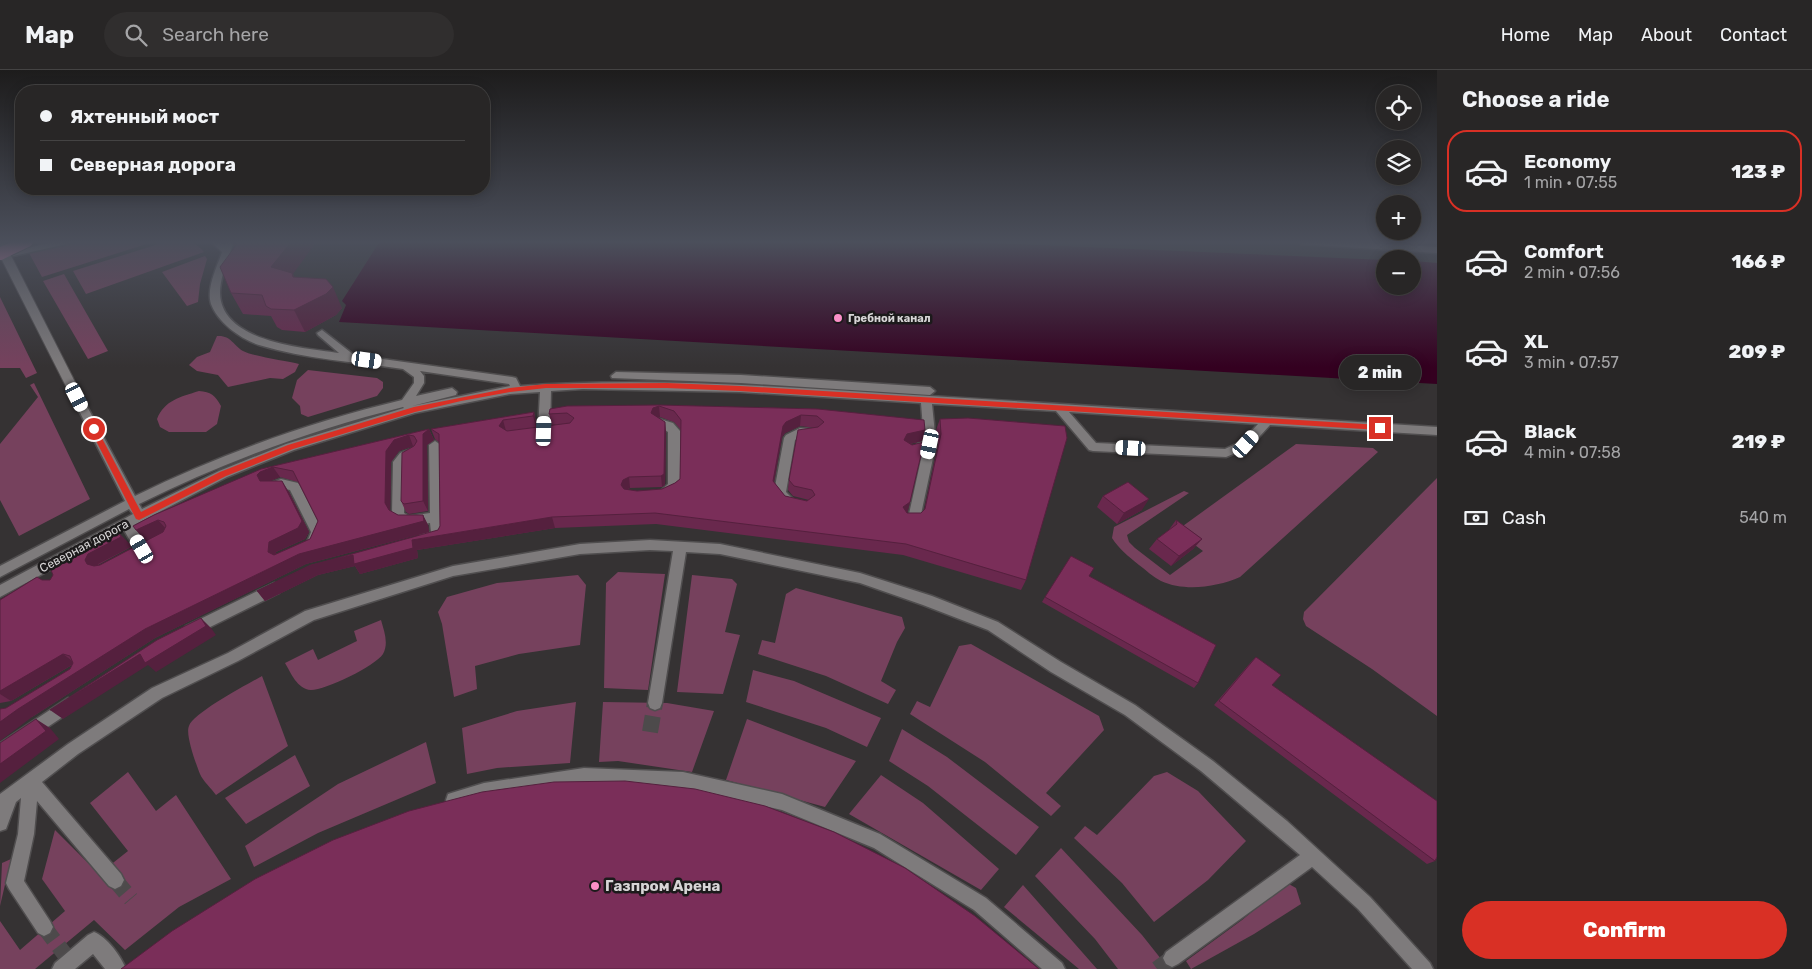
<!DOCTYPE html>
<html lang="en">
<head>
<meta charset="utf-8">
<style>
  :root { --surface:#282626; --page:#302e2e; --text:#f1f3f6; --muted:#a5a5a7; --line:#444343; --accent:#d93025 }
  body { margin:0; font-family:Rubik,sans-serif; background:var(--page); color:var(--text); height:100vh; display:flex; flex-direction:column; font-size:19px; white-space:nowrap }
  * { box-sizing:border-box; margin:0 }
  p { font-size:16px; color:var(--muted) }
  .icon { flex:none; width:28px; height:28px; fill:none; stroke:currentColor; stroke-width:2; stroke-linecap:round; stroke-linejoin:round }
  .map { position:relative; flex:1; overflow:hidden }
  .sheet { display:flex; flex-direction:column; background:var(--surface); width:375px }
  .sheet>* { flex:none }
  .top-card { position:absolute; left:15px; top:15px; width:475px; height:110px; border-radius:20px; box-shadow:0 2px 12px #0003,0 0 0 1px var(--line); display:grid; align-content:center; height:110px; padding:0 25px; background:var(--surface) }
  .fabs { position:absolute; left:1376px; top:15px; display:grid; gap:10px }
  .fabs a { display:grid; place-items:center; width:45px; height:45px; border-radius:50%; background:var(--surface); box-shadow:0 2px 12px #0003,0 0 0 1px var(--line); font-size:25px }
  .end { position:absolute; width:22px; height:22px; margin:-11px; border:6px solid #d93025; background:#fff; box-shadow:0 0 0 2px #fff }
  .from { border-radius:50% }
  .bubble { position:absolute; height:35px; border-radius:18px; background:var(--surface); box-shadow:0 2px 12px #0003,0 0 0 1px var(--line); font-size:16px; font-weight:800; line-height:35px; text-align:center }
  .car { position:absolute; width:15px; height:30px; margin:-15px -8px; border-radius:6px; box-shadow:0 0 4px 1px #0007; background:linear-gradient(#fff 24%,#345 0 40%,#fff 0 76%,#345 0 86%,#fff 0) }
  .top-card b { display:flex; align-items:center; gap:18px; height:48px; font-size:19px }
  .top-card b+b { border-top:1px solid var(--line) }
  .top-card i { width:12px; height:12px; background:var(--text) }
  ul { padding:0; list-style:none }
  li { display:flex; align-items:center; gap:15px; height:82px; margin:0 10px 8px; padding:0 15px; border:2px solid transparent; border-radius:20px }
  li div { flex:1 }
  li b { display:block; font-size:19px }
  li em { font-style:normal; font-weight:800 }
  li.selected { border-color:var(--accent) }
  li>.icon { width:45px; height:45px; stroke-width:1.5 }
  h2 { padding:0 25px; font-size:22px; line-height:60px }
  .pay { display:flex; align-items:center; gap:12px; height:55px; padding:0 25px; font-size:19px }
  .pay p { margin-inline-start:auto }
  .button { display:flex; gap:10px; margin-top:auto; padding:10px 25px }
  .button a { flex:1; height:58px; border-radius:30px; background:var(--accent); color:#fff; font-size:20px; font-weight:800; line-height:58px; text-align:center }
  header { display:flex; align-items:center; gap:30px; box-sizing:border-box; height:70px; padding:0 25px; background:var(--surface); border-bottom:1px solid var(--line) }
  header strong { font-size:24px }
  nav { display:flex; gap:28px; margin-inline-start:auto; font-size:18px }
  .search { width:350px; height:45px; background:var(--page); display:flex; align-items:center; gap:12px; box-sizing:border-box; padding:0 18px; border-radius:28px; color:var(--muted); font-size:19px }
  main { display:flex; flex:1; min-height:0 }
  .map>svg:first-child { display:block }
  .green { fill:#76415d }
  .water { fill:#340020 }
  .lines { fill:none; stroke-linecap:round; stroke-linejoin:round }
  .minor-tunnel { stroke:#4d4a4b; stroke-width:16; stroke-dasharray:16 8; stroke-linecap:butt }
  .minor-casing { stroke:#504e4f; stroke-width:3 }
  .minor { fill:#7e7b7c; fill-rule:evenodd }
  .minor-bridge-casing { stroke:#504e4f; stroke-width:12; stroke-linecap:butt }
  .highway-bridge-casing { stroke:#504e4f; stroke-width:14; stroke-linecap:butt }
  .minor-bridge { stroke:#7e7b7c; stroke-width:10 }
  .highway-bridge { stroke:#ed86bc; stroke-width:12 }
  .wall { fill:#69284d; fill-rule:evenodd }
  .shaded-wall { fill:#55203e }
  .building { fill:#7a2e59; stroke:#55203e; fill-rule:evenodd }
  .route { fill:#d93025 }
  .poi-dot { fill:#fa8fc7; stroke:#1c1a1b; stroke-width:2 }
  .labels { text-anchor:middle; stroke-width:5; stroke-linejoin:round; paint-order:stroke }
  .far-poi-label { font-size:11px; font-weight:bold; fill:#d7d5d6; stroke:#1c1a1b; text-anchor:start }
  .street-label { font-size:12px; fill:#d7d5d6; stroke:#1c1a1b }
  .near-poi-label { font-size:15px; font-weight:bold; fill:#d7d5d6; stroke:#1c1a1b; text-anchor:start }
</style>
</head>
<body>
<header>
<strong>Map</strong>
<div class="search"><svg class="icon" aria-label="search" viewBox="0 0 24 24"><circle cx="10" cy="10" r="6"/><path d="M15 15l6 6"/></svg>Search here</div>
<nav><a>Home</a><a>Map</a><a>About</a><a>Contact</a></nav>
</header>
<main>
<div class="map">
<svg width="1437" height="899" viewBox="0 0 1437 899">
  <rect width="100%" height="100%" fill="#353233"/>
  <path class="green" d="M87,171H156L42,207L29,183Z
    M168,171C183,171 194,169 204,182L86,224L73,201Z
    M205,186L207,189L200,214L198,232L187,236L162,202Z
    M64,204L108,281L88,289L43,211Z
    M0,227L37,303L26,308L20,298H0Z
    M217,266C231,265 233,275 243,281C252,286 287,291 299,294L295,302L283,309L270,308L228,317L218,305L197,301L189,295L197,287L210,282Z
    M308,300L377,308L383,312V318L377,326L308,347L301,344L300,336L292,328L297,310Z
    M34,313L90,429L19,466L0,430V374L38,327L30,315Z
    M199,321C211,322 215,325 221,336L217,354L206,362H169L160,357L157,349C165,330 180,327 199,321Z
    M1296,374L1373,378L1378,382L1240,507C1217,517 1185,522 1161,511C1153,507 1146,500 1139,495C1128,486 1119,479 1112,468L1114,457L1184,421L1189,423L1127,465L1129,472L1135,478L1170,505L1203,481L1176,461Z
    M1437,408V646L1372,599L1306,556L1303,549L1304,542Z
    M618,502L665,504L648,620L604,618L606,513Z
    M578,505L586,515L580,575L519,584L475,596L477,619L454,627L442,554L438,542L447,527L497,513Z
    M692,505L732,509L737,514L725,562L740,565L723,624L677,622Z
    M796,518L902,547L905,558L897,572L881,611L896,620L888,634L826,606L758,584L762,570L775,573L786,524Z
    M381,550C384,561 389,573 383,584C375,596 326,620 311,620C297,619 291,603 285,593L313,579L318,590L357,571L354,561Z
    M971,574L1099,646L1104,660L1046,723L1061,736L1051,746L985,692L910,644L917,631L930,637L959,576Z
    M753,600L794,611L881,648L867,677L826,658L746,632Z
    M262,606L288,676L216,725C211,718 203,711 200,704C196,694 185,664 189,656C193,643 248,614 262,606Z
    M576,632L570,693L497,698L467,704L462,658L517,641Z
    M603,632L667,633L714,641L692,702L618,691L599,692Z
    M747,649L856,691L825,737L726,710Z
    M902,659L947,687L1039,757L1016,785L928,716L889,691Z
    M426,672L436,713L318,763L254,797L245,776L338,714Z
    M295,685L310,716L246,754L225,728Z
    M128,702L156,741L176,725L231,809L179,837L125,880L94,850L35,899H0V851L20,880L65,841L42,809L55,760L99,804L128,781L90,733Z
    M1167,702L1198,721L1246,771L1208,810L1154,852L1122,813L1074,768L1085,756L1097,765L1154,706Z
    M881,705L923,733L999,799L981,820L849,744Z
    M1061,778L1142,865L1169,899H1118L1095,869L1035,806Z
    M11,789L0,836L2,793Z
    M1287,813L1296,818L1301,834L1254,864L1191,899L1186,891L1242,850Z
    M1023,815L1097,899H1079L1004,837Z"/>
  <path class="water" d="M380,171H945L1385,190V216H1412L1413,191L1437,193V314L339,252L346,235L342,231Z"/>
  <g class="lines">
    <path class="minor-tunnel" d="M650,662L655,633
      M115,810L131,829
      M44,857L76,899
      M1157,899L1172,888"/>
    <g class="minor-casing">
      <path id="minor" d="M56,171H72L71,173L0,189V185Z
        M210,171H219L224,175L226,171H234C229,187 220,206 220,223C221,272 303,278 339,283L318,265L317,263L322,260L354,285L512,307L516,308L520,316C655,306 794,318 930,326C1099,336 1268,347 1437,357V365L1270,355L1250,377L1226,387L1093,381L1089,380L1056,341L932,334L936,374L920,449L918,452H904L902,449L904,446L909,444L923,380L918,379L916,376L918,373L924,371L921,333L740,322L583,319L551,321L550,361L544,365L538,361L540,322L510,324L415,343L294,380L227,407L134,455L148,479L147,483L142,484L137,483L124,460L0,527V515L133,444L129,439L0,507V496L125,431L72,327L73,324H81L82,327L135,426C221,384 310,352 402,330L414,313V307L403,299C356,292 305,289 259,275C241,269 218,253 211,234C206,218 217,197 222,182ZM420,301L509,314L510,316L412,336L456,325L457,322L452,318L416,326L424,313V306ZM403,337L404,338L286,374L219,401L142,439L139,434C223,392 312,360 403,337ZM1069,342L1258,354L1242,371L1225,379L1096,373Z
        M1297,171H1339L1437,177V183L1301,174Z
        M616,302L741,305L930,317L935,321L930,325L741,313L612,308L611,306Z
        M660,349L673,353L680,361V415L673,424L663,429L659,427L657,424L668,414V362L654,353L656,350Z
        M800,358L812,359L818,363L816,366H802L795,370L786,422L797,433L795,436L791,438L780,432L774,422L784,368L786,365Z
        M435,371L441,375L443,466L441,470L426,473L421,472L420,468L421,464L431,462L430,453C416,455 400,459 392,444L393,392L400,383L414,378L418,379L420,382C417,388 409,388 405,393L404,443L409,446L430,443L429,375Z
        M281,409L298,413L300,416L323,462L318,476H308L307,472L311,462L290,420C281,418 275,423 268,420L266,417L268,414Z
        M650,470L720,474L860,503L932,526L998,552L1061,592L1135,635L1213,691L1287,751L1370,827L1430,893L1433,899H1412L1358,839L1312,797L1178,894L1172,897L1166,894L1163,888L1166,882L1300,785L1201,701L1125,645L1051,602L988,560L923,535L860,513L720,484L686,482L662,633L660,638L655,640L650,638L648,633L673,481L650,480L580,484L453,506L314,550L238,591L162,628L78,684L42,712L121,804L124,810L121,816L115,819L109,816L37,731L34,764L24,811L50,851L53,857L50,863L44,866L38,863L9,819L6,813L18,764L21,728L16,732L6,759L0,761V724L68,674L152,618L228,583L305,541L453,496L580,474Z
        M274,513L279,515L281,519L279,523L196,564L191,566L186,564L184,560L186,556Z
        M68,628L73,630L75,635L73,640L0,689V673Z
        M584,698L683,702L782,724L880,764L986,828L1062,893L1065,899H1042L974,840L874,778L782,740L683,718L584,714L484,729L454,738L448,736L446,730L448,724L484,713Z
        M94,862C107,867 121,886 126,899H105L93,884L75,899H52L55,893L88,865Z"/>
    </g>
    <use href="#minor" class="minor"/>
    <g class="minor-bridge-casing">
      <path id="minor-bridge" d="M0,175L77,327"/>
    </g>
    <g class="highway-bridge-casing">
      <path id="highway-bridge" d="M0,184L27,171"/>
    </g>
    <use href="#minor-bridge" class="minor-bridge"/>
    <use href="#highway-bridge" class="highway-bridge"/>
  </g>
  <path class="wall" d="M235,171L293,204L294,207L342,238L336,245L305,262L282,260L277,257L271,246L243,244L231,223L235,177L233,174Z
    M659,335L818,339L925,360L922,371L910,374V432L907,443H921L924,441L938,374L936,360L940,349L1026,510L1021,520L903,485L656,454L555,458L417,480L418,488L360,504L355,496L318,505L265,531L257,521L438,460L440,456L439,372L435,369L431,359L534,342L536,352V357L562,354L552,355L549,344ZM660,347L674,352L681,360L680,409L675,413L662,419L637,421L627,420L630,418L662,417L665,415L666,363L665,352L659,348ZM800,356L816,358L789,410L788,420L793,426L809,430L807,431L785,426L774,412L782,367L785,363Z
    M429,359L434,370L427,375L428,441L409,444L406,442L401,431L413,376L399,381L391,392L390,441L398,445H423L428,455L429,462L306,494L155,568L32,647L6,638L70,599L72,595L11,631L0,633V530L42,510H50L129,473L131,477L98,495H100L158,465L146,471L136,460L261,399ZM280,407L298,412L318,451L310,469L276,484V482L305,469L309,462L289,422L270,411Z
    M1103,426L1142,440L1117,454L1097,437Z
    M1176,450L1202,469L1193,479L1171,496L1149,479L1157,469L1168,461Z
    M1089,506L1198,613L1194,618L1042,532L1045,527Z
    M1256,587L1272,615L1435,791L1427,794L1214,635L1251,592Z"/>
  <path class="shaded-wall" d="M292,171H317L293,204L302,224L271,197Z
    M333,217L342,238L336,245L305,262L294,240Z
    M659,336L660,347L654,349L651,343L653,338Z
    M534,342L536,352V357L533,346Z
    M801,345L800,356L785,363L782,367L772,422L773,411L783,356L786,352Z
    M503,350L506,361L499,356Z
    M665,352L666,363L665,415L662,417L661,406Z
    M429,359L434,370L427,375L428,441L423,431V364Z
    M925,360L922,371L905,375L904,370L907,364Z
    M409,365L413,376L399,381L391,392L390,444L385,433L386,381L394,370Z
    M273,397L280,407L267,412L260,411L257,405L260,402Z
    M629,407L630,418L624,421L621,415L623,410Z
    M282,411L289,422L309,462L305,469L276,482L275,492L268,482L269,472Z
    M1149,429L1142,440L1117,454L1124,443Z
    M910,432L907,443L900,448L903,437Z
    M423,445L428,455L429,462L306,494L155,568L32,647L0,671V652L18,639L145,559L299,484Z
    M552,447L555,458L417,480L418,488L360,504L355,496L318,505L265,531L257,521L311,495L412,470Z
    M158,450L167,460L146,471L136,460Z
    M119,463L129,473L131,477L98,494L96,500L87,494L85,490L88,484Z
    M1202,469L1193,479L1171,496L1179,486Z
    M201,548L211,558L216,565L156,602L148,595L63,649L50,640L140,584Z
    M63,584L75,593L11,631L0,624V621Z
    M36,649L50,658L59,669L0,713V694Z"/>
  <path class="building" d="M235,171H292L271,197L292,203L293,207L326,209L333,217L326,224L294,240L271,239L266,236L262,225L231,223L220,197L237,174H233Z
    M659,335L818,339L924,350L925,360L907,364L904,370L912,375L924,372L910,432L903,437L907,443H921L925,439L941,364L940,349L968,348L1065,356L1067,368L1026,510L906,474L655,443L552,447L412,470L413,478L354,494L353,485L311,495L257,521L309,496L438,460L440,456L439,364L431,359L534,342L533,346L503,350L499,356L507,361L570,353L574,348L567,343L549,344L550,339L567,336ZM659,336L674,341L681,350L680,409L675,413L662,419L637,421L624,419L621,415L623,410L629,407L661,406L664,404L665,352L651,343L653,338ZM801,345L817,346L824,352L818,357L798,360L789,410L794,416L812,420L815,425L807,431L785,426L773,411L783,356L786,352Z
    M429,359L423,364V431L404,434L401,431L402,383L414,376L417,371L414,366L409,365L394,370L386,381L385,433L389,440L398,445H423L424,451L299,484L145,559L18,639L0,652V639L6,638L70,599L73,593L70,586L63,584L0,621V530L37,507L42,510H50L53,505L51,500L119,463L121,467L88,484L85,490L87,494L94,496L100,495L163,462L166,456L164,452L158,450L136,460L133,456L154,445L261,399ZM273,397L293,401L318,451L310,469L274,485L268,482L269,472L298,458L302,451L282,411H260L257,405L260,402Z
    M1128,412L1149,429L1124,443L1103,426Z
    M1176,450L1202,469L1179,486L1157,469L1177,454Z
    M1071,486L1094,498L1089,506L1216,575L1198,613L1045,527Z
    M201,548L206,556L145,593L140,584L50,640L157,570Z
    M1256,587L1281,605L1272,615L1437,731V787L1435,791L1219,631Z
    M36,649L46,661L0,694V673Z
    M625,711L695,719L765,736L834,762L905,798L975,846L1039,899H121L172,861L255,809L333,770L409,741L482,722L554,712Z"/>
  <linearGradient id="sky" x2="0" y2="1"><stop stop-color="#1d1c1c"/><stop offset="0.58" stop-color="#4b4f5b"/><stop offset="1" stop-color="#4b4f5b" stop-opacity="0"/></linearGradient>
  <rect width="1437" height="297" fill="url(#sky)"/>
  <path class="route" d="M667,313L740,316L1380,355L1383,358L1380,360L740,321L667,318H546L510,322L461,331L415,342L293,379L226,406L139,450L136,449L90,359L96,357L141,442L220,402L288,375L414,337L510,318L546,314Z"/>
  <g class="poi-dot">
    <circle cx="838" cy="248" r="5"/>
    <circle cx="595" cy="816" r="5"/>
  </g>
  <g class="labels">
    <g class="far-poi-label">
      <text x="848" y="252">Гребной канал</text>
    </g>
    <g class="street-label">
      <text transform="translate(84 476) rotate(-28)" y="4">Северная дорога</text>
    </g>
    <g class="near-poi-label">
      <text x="605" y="821">Газпром Арена</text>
    </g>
  </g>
</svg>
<div class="fabs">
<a><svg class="icon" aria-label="locate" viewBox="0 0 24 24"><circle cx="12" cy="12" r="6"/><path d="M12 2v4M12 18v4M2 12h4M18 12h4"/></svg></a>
<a><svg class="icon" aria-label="layers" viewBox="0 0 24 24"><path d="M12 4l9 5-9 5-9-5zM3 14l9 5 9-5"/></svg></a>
<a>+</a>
<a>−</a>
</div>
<i class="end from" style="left:94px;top:359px"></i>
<i class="end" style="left:1380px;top:358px"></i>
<div class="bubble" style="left:1339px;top:285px;width:82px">2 min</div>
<i class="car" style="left:367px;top:290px;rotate:98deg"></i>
<i class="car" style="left:77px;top:327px;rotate:153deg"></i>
<i class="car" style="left:544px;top:361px;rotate:2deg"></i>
<i class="car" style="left:930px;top:374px;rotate:192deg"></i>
<i class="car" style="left:1246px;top:374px;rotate:42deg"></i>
<i class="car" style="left:1131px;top:378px;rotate:273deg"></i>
<i class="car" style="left:142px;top:479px;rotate:330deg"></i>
<div class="top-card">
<b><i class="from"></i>Яхтенный мост</b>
<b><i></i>Северная дорога</b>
</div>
</div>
<section class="sheet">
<h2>Choose a ride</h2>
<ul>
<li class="selected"><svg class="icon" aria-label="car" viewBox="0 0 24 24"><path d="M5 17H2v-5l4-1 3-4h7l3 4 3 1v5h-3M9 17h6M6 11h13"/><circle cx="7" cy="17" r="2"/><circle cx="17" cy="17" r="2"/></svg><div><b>Economy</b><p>1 min · 07:55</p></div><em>123 ₽</em></li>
<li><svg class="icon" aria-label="car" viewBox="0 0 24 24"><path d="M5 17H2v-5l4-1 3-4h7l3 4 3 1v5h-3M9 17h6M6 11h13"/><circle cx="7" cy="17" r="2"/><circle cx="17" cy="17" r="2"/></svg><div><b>Comfort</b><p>2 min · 07:56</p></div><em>166 ₽</em></li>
<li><svg class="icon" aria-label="car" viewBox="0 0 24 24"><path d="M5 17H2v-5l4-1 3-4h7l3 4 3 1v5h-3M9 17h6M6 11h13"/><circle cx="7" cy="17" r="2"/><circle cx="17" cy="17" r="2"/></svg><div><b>XL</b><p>3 min · 07:57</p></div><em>209 ₽</em></li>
<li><svg class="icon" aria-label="car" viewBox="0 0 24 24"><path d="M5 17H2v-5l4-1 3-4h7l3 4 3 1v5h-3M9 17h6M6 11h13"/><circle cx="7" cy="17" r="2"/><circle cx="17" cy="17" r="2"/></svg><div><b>Black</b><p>4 min · 07:58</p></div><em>219 ₽</em></li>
</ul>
<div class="pay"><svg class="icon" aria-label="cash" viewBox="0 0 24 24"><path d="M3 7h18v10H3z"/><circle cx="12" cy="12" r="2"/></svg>Cash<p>540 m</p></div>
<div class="button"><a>Confirm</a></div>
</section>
</main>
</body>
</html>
